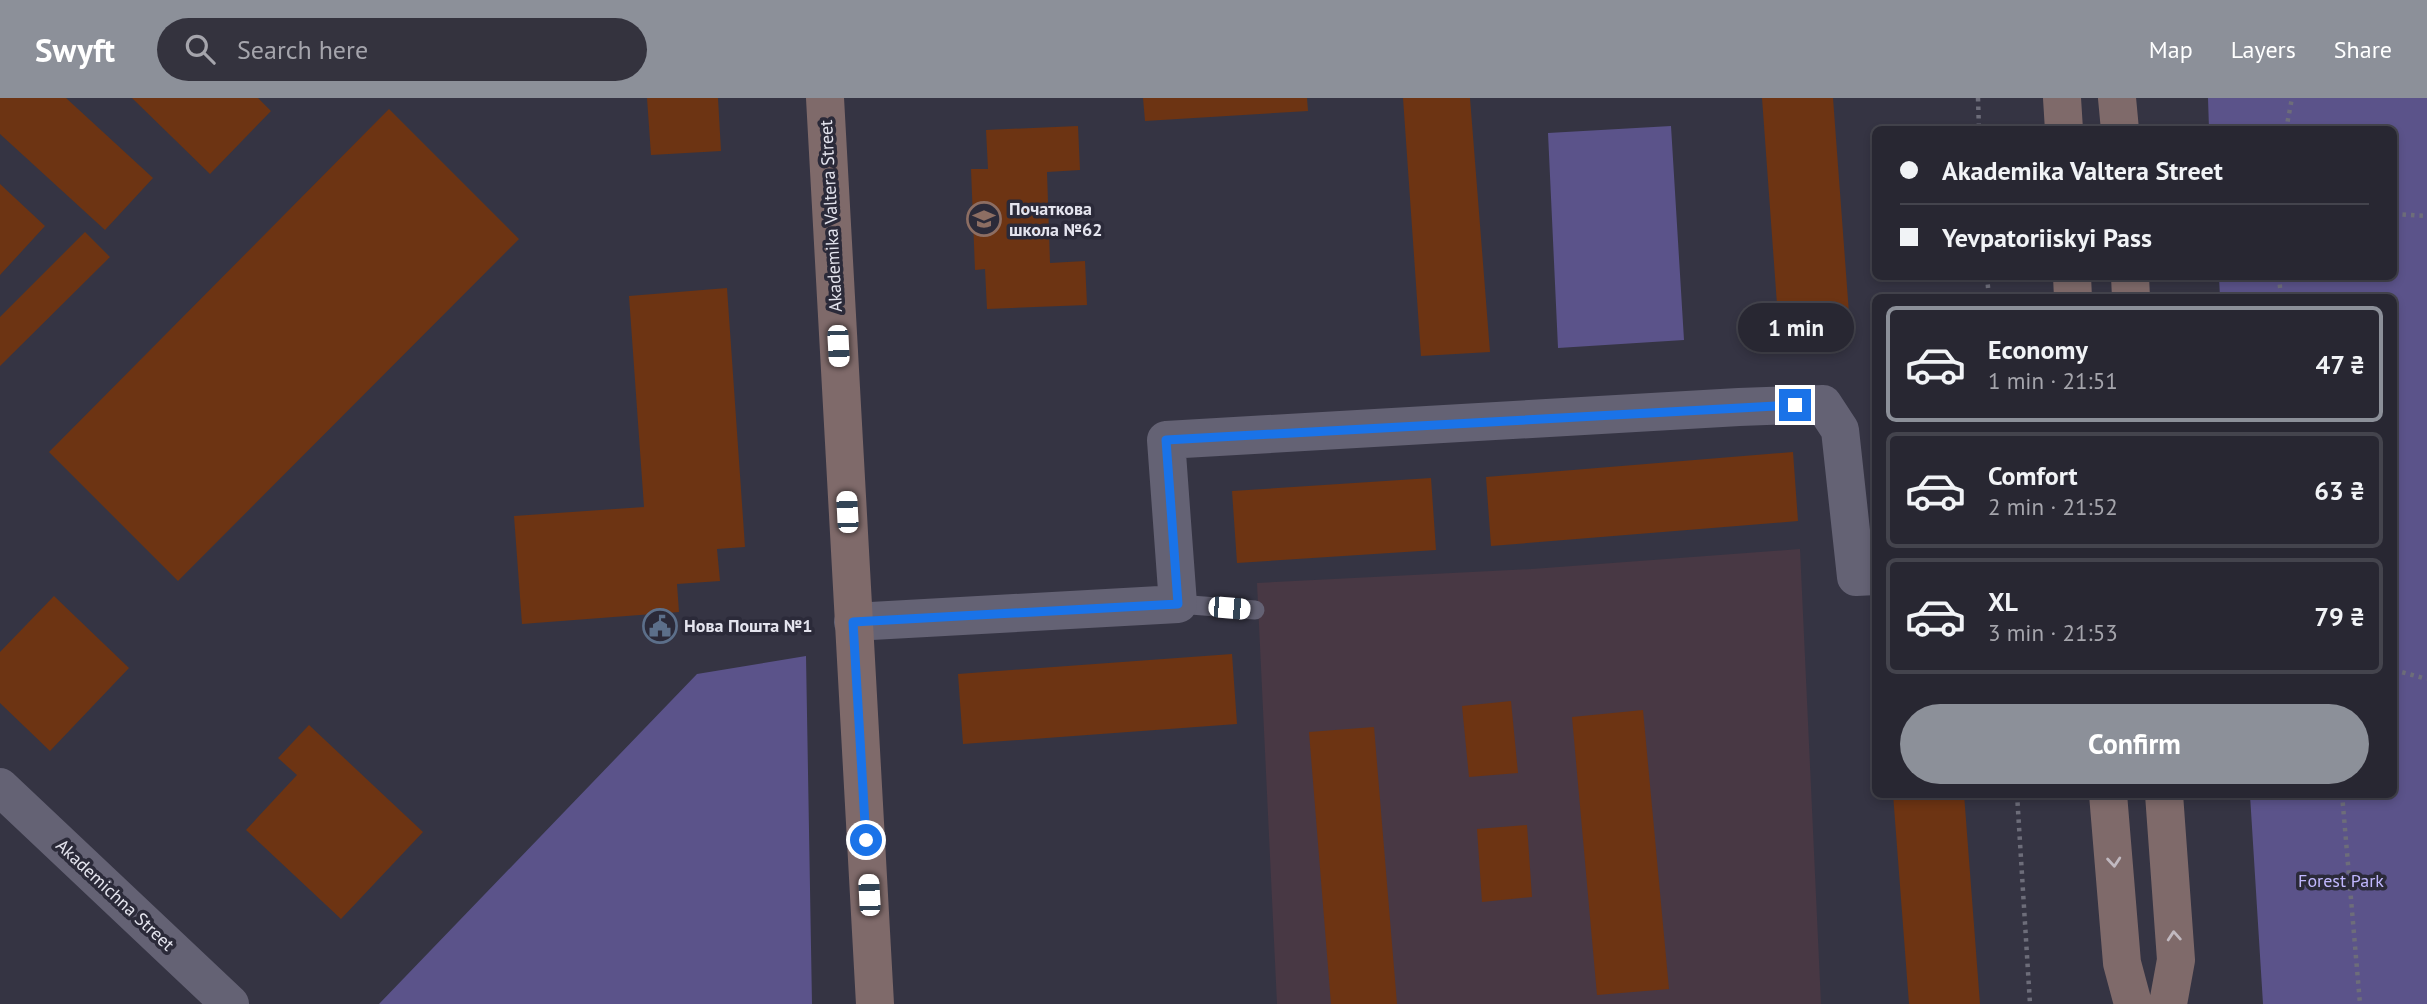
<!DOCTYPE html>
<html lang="en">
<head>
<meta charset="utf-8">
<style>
  :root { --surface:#282732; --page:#34333e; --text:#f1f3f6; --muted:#a5a5ac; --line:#44444d; --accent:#8c9099 }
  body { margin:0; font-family:"PT Sans",sans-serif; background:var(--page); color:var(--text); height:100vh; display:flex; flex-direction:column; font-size:26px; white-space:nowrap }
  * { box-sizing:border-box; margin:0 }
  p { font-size:23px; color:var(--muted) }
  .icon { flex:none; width:38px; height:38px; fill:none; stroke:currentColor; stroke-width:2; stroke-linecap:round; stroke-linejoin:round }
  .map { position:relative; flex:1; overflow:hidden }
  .sheet { position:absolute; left:1872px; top:196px; width:525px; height:504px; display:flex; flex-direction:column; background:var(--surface); border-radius:10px; box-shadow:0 4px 10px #0003,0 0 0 2px var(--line) }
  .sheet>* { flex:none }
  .guide { position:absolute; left:1872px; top:28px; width:525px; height:154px; border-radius:10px; box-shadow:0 4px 10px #0003,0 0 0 2px var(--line); display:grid; align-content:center; height:154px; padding:0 28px; background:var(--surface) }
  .end { position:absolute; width:32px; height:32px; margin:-16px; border:9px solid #1a73e8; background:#fff; box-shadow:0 0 0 4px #fff }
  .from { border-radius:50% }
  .bubble { position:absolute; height:49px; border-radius:24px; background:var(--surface); box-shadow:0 4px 10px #0003,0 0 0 2px var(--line); font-size:23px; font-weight:600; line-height:49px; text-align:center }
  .car { position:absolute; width:21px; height:42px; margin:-21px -10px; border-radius:9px; box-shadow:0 0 5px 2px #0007; background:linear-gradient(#fff 24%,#345 0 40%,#fff 0 76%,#345 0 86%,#fff 0) }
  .guide b { display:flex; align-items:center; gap:24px; height:66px; font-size:26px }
  .guide b+b { border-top:2px solid var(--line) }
  .guide i { width:18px; height:18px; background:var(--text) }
  ul { padding:12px 0 0; list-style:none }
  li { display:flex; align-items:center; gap:21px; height:116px; margin:0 14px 10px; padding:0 14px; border:4px solid var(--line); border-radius:10px }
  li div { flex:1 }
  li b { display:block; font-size:26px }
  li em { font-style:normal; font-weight:600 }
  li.selected { border-color:var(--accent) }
  li>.icon { width:63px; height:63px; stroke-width:1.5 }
  .primary-button { display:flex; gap:14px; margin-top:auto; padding:14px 28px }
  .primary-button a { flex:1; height:80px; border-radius:42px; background:var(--accent); color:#fff; font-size:28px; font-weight:600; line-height:80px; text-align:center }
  header { display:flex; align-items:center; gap:42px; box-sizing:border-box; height:98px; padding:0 35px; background:var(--accent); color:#fff }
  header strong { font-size:33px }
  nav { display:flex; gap:38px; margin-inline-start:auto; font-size:24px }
  .search { width:490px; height:63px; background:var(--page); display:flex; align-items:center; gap:18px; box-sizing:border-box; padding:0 24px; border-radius:38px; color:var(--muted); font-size:26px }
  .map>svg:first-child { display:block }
  .education { fill:#483844 }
  .green { fill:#5b538a }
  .building { fill:#6d3413 }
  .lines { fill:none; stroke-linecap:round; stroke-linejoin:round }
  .path { stroke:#6d6d7a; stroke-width:4.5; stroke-dasharray:3.5 5; stroke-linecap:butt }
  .lane { stroke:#646274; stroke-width:19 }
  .street { stroke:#646274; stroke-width:38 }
  .secondary { stroke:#7f6a6a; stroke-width:38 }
  .oneway { stroke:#c1b9c0 }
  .route { stroke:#1a73e8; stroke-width:9 }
  .labels { text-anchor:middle; stroke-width:7; stroke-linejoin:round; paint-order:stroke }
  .poi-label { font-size:18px; font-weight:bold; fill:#e4e4ee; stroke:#2b2a39; text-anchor:start }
  .street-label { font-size:18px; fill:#e4e4ee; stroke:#2b2a39 }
  .park-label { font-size:18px; fill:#c1b8fe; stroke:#2b2a39 }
</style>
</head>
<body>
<header>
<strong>Swyft</strong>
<div class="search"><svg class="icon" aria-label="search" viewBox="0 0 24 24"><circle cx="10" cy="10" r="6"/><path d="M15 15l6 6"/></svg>Search here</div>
<nav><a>Map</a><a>Layers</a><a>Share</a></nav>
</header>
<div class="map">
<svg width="2427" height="906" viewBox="0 0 2427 906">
  <rect width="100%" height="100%" fill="#353443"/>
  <path class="education" d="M1800,451L1821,906H1277L1257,485L1532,471Z"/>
  <path class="green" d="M2208,0H2427V906H2263L2250,697L2394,696V200L2220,199L2219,179L2394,178V32L2209,31Z
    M1671,28L1684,242L1558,250L1548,35Z
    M806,558L812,906H379L697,576Z"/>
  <path class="building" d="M0,0H66L153,80L105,132L0,36Z
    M132,0H258L271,13L210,76Z
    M647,0H718L721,53L651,57Z
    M1143,0H1307L1308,13L1145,23Z
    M1403,0H1470L1490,254L1421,258Z
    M1762,0H1833L1850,229L1779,234Z
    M389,11L519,141L178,483L49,354Z
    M1078,28L1080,72L1047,74L1050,165L1085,163L1087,207L987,211L985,171L975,172L971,71H988L986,32Z
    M0,86L45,128L0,177Z
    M85,134L110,159L0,268V219Z
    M727,190L745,449L717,451L720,483L677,486L679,514L522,526L514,418L644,409L629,198Z
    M1793,354L1798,423L1491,448L1486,379Z
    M1431,380L1436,452L1237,465L1232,393Z
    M54,498L129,570L50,653L0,605V554Z
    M1232,556L1237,626L963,646L958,576Z
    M1511,603L1518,675L1469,679L1462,608Z
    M1643,612L1669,891L1597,897L1572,619Z
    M309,627L423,734L341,821L246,732L297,677L278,660Z
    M1374,629L1397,906H1331L1309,634Z
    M1893,696H1964L1980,906H1909Z
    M1527,727L1532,799L1482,804L1477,731Z"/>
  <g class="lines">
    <path class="path" d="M1978,0L1979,32
      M2286,32L2292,0
      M2394,116L2427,118
      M1987,178L1989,200
      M2279,178L2281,200
      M2394,572L2427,581
      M2017,696L2030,906
      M2342,696L2360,906"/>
    <path class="lane" d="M1178,506L1255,512"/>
    <path class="street" d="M853,524L1178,506L1166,342L1739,309L1823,306L1840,332L1856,479L1876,478
      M0,689L230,906"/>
    <path class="secondary" d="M825,0L875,906
      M2062,0L2064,32
      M2117,0L2120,32
      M2072,178L2073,200
      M2130,178L2131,200
      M2108,696L2122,865L2133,906
      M2164,696L2176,862L2168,906"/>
  </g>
  <defs><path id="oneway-chevron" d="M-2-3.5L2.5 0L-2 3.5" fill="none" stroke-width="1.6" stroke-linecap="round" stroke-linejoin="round" transform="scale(1.75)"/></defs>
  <g class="oneway">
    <use href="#oneway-chevron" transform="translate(2114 764) rotate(85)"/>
    <use href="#oneway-chevron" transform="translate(2174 838) rotate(-94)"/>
  </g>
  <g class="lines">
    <path class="route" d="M866,742L853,524L1178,506L1166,342L1795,307"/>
  </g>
  <defs>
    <g id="school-ring" transform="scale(1.75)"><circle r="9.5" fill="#2b2a39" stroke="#8d6e63" stroke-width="1.5"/><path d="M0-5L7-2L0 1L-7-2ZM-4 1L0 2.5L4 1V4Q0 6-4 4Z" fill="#8d6e63"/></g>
    <g id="civic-ring" transform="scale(1.75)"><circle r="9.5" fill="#2b2a39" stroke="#5c6f8a" stroke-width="1.5"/><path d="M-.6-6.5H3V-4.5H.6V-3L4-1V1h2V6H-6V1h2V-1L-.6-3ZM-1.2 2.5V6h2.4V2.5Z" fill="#5c6f8a"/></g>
  </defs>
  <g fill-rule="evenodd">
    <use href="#school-ring" x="984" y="121"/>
    <use href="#civic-ring" x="660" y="528"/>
  </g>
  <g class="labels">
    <g class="poi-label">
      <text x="1009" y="117">Початкова<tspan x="1009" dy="21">школа №62</tspan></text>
      <text x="684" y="534">Нова Пошта №1</text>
    </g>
    <g class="street-label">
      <text transform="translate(831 118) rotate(-93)" y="6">Akademika Valtera Street</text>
      <text transform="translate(115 797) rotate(43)" y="6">Akademichna Street</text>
    </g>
    <g class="park-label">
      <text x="2341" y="789">Forest Park</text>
    </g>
  </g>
</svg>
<i class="end from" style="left:866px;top:742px"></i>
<i class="end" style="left:1795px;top:307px"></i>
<div class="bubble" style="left:1738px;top:205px;width:116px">1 min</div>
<i class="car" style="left:838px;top:248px;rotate:177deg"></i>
<i class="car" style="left:847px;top:414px;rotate:357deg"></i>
<i class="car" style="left:1229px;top:510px;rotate:95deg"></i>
<i class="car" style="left:869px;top:797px;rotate:357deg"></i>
<div class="guide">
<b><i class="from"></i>Akademika Valtera Street</b>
<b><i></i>Yevpatoriiskyi Pass</b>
</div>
<section class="sheet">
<ul>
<li class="selected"><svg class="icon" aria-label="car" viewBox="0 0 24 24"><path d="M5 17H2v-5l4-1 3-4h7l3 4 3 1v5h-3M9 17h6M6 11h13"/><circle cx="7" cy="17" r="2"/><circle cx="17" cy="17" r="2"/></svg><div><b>Economy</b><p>1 min · 21:51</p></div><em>47 ₴</em></li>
<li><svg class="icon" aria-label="car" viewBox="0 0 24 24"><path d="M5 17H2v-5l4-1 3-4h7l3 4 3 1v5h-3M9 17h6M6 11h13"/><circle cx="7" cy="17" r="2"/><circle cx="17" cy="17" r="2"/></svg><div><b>Comfort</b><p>2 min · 21:52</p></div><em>63 ₴</em></li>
<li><svg class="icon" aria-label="car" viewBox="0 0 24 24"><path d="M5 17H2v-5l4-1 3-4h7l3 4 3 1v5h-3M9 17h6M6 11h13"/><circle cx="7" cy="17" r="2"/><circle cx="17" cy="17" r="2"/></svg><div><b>XL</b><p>3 min · 21:53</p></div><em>79 ₴</em></li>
</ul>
<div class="primary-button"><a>Confirm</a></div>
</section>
</div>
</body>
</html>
